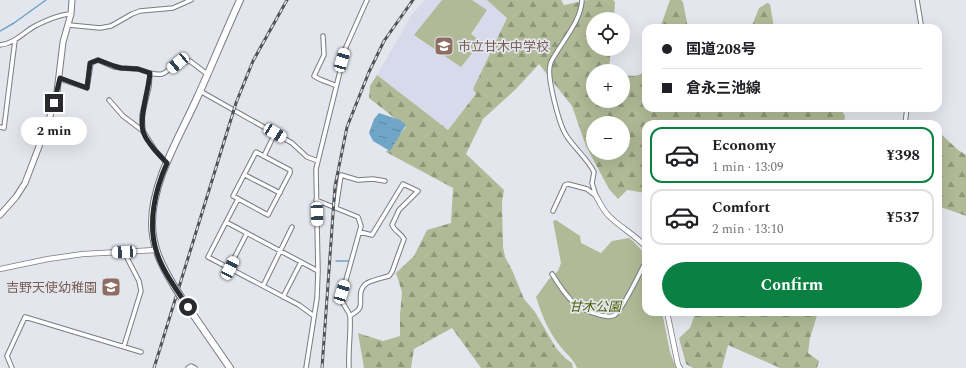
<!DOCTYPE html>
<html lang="en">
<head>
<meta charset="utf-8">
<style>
  :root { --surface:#fff; --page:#f2f2f2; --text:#202124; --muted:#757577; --line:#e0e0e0; --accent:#0b8043 }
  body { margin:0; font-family:Spectral,"Noto Sans JP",serif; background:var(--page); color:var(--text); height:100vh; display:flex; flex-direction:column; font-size:15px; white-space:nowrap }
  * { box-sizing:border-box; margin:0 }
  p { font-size:13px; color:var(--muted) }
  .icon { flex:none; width:22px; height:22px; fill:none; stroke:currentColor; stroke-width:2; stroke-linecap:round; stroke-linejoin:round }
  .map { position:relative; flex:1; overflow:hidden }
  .side { position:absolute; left:642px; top:120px; width:300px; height:196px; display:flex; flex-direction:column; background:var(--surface); border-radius:12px; box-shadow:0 4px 16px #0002 }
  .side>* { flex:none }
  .guide { position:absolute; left:642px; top:24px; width:300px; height:88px; border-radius:12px; box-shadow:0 4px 16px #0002; display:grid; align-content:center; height:88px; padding:0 20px; background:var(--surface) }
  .tools { position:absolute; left:586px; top:12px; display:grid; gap:8px }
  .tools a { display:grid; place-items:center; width:44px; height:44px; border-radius:50%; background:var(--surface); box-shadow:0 4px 16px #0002; font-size:20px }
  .end { position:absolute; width:18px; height:18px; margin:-9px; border:5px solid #292a2d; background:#fff; box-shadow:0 0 0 2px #fff }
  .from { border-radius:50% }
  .bubble { position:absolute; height:28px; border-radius:14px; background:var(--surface); box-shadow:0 4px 16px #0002; font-size:13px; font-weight:700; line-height:28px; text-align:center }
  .car { position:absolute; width:12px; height:24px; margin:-12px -6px; border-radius:5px; box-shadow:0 0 3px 1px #0007; background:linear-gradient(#fff 24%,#345 0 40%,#fff 0 76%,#345 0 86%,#fff 0) }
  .guide b { display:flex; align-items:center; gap:14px; height:38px; font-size:15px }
  .guide b+b { border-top:1px solid var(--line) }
  .guide i { width:10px; height:10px; background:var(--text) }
  ul { padding:7px 0 0; list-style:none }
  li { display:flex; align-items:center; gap:12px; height:56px; margin:0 8px 6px; padding:0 12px; border:2px solid var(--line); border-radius:12px }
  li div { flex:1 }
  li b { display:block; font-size:15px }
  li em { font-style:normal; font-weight:700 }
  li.selected { border-color:var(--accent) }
  li>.icon { width:36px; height:36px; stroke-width:1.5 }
  .action { display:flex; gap:8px; margin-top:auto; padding:8px 20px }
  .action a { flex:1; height:46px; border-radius:24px; background:var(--accent); color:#fff; font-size:16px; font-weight:700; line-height:46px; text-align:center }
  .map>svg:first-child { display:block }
  .built { fill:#d7daea }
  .forest { fill:url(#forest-firs); fill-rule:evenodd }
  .park { fill:#b0ba96 }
  .water { fill:url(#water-ripples) }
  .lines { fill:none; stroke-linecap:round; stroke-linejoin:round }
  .stream { stroke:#6fa5c7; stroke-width:1.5 }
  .minor-casing { stroke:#7a7b83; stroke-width:5.5 }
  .tertiary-casing { stroke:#7a7b83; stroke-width:6 }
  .secondary-casing { stroke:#7a7b83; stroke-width:7 }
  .trunk-casing { stroke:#7a7b83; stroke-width:8 }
  .minor { stroke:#fff; stroke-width:3.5 }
  .tertiary { stroke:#fff; stroke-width:4.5 }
  .secondary { stroke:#fff; stroke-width:5 }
  .trunk { stroke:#fff; stroke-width:6 }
  .rail-casing { stroke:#515256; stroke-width:3 }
  .rail { stroke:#e4e6ee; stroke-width:1.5; stroke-dasharray:4.5; stroke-linecap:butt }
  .trunk-bridge-casing { stroke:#7a7b83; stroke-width:8; stroke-linecap:butt }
  .trunk-bridge { stroke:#fff; stroke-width:6 }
  .route { stroke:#292a2d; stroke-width:5 }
  .labels { text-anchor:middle; stroke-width:3.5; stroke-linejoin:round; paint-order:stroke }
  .education-label { font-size:13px; fill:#785e54; stroke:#e4e6ee; text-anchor:start }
  .park-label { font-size:13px; font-style:italic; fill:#4e5e03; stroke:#e4e6ee }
</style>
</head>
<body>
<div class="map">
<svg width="966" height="368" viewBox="0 0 966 368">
  <defs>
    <pattern id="forest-firs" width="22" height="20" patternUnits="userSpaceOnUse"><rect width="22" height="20" fill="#b0ba96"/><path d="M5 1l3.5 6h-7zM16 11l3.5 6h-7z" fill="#8f977b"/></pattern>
    <pattern id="water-ripples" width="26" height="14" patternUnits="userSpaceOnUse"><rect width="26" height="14" fill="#6fa5c7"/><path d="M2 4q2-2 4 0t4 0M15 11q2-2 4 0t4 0" fill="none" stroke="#5b87a2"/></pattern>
  </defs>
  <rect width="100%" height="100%" fill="#e4e6ee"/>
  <path class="built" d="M425,0H487L507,17L473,89L476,94L448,130L377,75L411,16Z"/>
  <path class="forest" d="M487,0H561L564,5L588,0H613L615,2L614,19H593V49H611L609,70L612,71H593V101H623V74C632,77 639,77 646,70V108H840L845,116L844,124H646V193L627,190L618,199L609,189L586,146L572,106L539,64L516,89L483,119L466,154L504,190L502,202L503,247L505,257L512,270L524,299L535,312L556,348L565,358L572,363L573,368H481L452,328L414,349L411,368H364L358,333L383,341L400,336V315L402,292L396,273L414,256L427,230L451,223L453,188L386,152L406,127L369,98L370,86L377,75L448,130L476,94L473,89L507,18ZM593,123H623V153H593Z
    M670,0H681L683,2L688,28H660Z
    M767,3L770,4L774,28H751L759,8Z
    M938,134H941L958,150L966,155V216L938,206Z
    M694,312H818L810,338L808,353L819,361L817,368H780L728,345L722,368H693L686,364L679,338L690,328L695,314Z"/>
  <path class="park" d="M442,0H472L487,10L471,34L481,42L461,67L414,35Z
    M556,220L580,236L581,243L601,253L612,241L629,238L633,241L646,255V312H662L670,352L676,368H577C573,358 566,354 560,346C548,331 542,315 536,297L549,279L558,271L561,263L553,221Z"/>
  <path class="water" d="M379,113L400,120L406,125L390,151L373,141L369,133L374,119Z"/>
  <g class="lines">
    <path class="stream" d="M0,31L14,23L46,0
      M336,261H351"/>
    <g class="minor-casing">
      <path id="minor" d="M582,0C581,20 565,38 555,55C553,58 550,62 550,66C547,78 559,124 566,135C574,148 587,158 594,172L592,183L596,196
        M917,0L921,24V28
        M69,25L100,28L111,26L132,14L140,11L173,8L191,0
        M323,36L324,55L314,76C321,81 329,82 336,86
        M0,45C14,44 24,32 35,26C45,21 60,14 71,14
        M60,79L87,88L91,63L98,60L114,67L121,68L138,69L150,73
        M200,91L292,143L307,157L318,161
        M109,100L123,116L143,131L155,150L167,163
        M905,124L907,108
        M0,127L4,128L15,40
        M143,131L142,115L149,87L150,73C167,77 164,71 177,64C181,62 186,62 190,61L207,74
        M256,152L290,170V173L268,215L233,196Z
        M264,156L275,133
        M245,175L280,193
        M316,200L358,217L361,226L341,298C343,306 350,312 350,317C351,333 348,351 349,368
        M336,208L341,175L358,180L373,179L385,181
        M553,211L565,185L568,184L587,189L596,196
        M226,222L238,199
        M229,268L247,233
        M552,274C566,296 573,308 600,315C605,316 610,318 615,315C624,307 640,272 646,261
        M263,286L292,227
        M283,297L301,262
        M314,316L299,305L208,257L226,222L318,271
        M350,316C354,313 359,311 360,307C362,300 357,290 367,283C373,280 382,278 389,276L392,272L404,239C401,233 395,232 392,225L399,210L418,191L403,184L372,235L360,232
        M124,346L141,291L139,281L124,252
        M12,368L7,356L25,317L141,352
        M188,368L191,366L195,368
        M306,368L317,298L318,271L316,169L346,47L367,0"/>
    </g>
    <g class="tertiary-casing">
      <path id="tertiary" d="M596,196C600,203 603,210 609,216C620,227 635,235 646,247
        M0,269L48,259L83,254L156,250
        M667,312L678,365L680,368"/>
    </g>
    <g class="secondary-casing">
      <path id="secondary" d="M0,215L16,197L25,183L48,123L57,92L63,42L71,14L72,0"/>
    </g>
    <g class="trunk-casing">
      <path id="trunk" d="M174,286C162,266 152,247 152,223C152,181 180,136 197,98C212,65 225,33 240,0
        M181,297L230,368"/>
    </g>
    <use href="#minor" class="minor"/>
    <use href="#tertiary" class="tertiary"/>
    <use href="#secondary" class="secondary"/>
    <use href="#trunk" class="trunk"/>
    <g class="rail-casing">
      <path id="rail" d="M154,368L236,103L253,61L287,0
        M322,368L335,186L347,127L369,72L384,41L413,0"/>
    </g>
    <use href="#rail" class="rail"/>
    <g class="trunk-bridge-casing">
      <path id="trunk-bridge" d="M174,286L181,297"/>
    </g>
    <use href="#trunk-bridge" class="trunk-bridge"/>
  </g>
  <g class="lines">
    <path class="route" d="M54,103L60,78L87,88L90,63L98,60L114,66L121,68L138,69L150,73C149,88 139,118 143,131C145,140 160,156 167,163C155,190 147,224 157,253C163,272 177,290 188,307"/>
  </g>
  <defs>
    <g id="school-square" transform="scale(1)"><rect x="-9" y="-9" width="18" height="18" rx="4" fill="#8d6e63" stroke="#e4e6ee"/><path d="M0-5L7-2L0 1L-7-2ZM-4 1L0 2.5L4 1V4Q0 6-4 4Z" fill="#fff"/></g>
  </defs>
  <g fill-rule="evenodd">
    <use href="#school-square" x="444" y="46"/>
    <use href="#school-square" x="111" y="287"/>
  </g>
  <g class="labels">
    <g class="education-label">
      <text x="458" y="51">市立甘木中学校</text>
      <text x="97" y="292" text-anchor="end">吉野天使幼稚園</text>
    </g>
    <g class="park-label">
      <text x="595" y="311">甘木公園</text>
    </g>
  </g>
</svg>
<div class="tools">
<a><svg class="icon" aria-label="locate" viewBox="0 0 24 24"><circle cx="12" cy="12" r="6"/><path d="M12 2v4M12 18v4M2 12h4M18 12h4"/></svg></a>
<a>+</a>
<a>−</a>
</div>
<i class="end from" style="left:188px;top:307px"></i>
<i class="end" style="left:54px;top:103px"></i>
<div class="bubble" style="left:21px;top:117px;width:66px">2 min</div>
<i class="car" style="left:342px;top:60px;rotate:16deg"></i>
<i class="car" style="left:178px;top:63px;rotate:230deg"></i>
<i class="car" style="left:275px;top:133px;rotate:121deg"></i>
<i class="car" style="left:317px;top:214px;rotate:178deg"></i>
<i class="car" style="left:124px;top:252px;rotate:267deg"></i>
<i class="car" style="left:230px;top:268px;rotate:27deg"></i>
<i class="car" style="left:342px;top:292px;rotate:17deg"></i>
<div class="guide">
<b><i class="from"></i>国道208号</b>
<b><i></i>倉永三池線</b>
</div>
<section class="side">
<ul>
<li class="selected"><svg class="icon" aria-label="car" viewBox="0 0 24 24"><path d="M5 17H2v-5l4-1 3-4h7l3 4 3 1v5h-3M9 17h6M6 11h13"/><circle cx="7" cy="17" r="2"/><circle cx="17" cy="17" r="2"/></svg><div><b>Economy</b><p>1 min · 13:09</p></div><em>¥398</em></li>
<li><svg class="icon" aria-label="car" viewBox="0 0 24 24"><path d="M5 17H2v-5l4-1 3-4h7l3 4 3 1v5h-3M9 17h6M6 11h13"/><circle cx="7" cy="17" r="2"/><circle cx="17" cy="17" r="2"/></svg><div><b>Comfort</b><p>2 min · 13:10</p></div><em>¥537</em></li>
</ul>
<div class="action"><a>Confirm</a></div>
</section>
</div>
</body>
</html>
